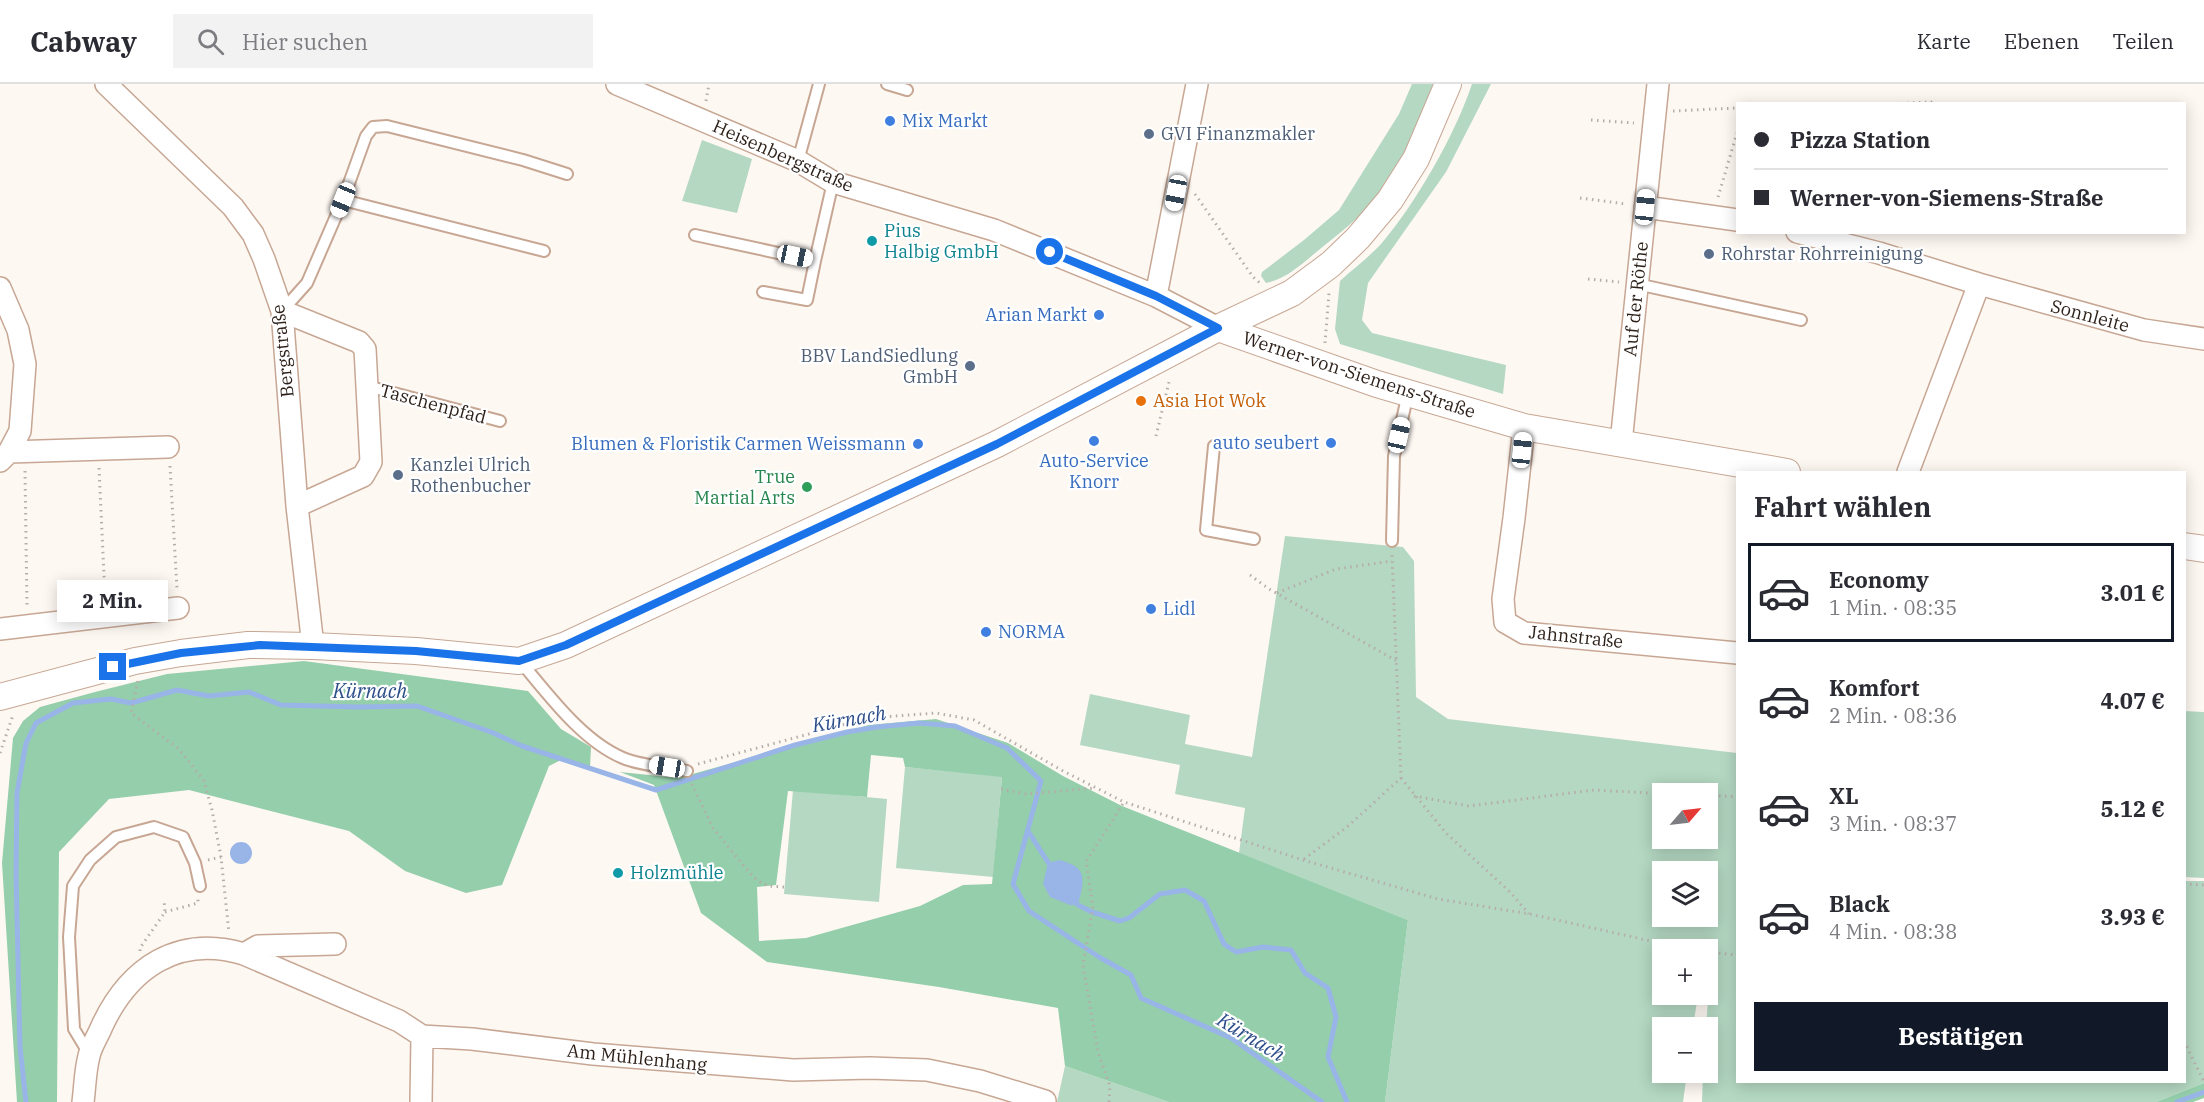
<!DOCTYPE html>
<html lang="de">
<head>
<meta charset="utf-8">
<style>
  :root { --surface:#fff; --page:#f2f2f3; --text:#2b2b33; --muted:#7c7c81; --line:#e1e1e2; --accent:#111827 }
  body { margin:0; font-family:"IBM Plex Serif",serif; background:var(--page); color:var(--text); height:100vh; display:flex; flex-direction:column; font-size:22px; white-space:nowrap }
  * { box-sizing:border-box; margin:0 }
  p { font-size:20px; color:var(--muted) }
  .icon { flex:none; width:33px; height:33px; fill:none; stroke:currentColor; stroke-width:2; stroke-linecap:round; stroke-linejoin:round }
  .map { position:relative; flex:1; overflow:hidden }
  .side { position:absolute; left:1736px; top:387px; width:450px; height:612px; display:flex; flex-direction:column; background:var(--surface); border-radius:0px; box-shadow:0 3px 15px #0003 }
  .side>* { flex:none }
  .banner { position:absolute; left:1736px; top:18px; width:450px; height:132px; border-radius:0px; box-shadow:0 3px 15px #0003; display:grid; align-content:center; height:132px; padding:0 18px; background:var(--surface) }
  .needle { width:39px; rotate:62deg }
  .controls { position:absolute; left:1652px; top:699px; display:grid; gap:12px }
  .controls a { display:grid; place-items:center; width:66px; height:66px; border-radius:0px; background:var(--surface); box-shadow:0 3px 15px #0003; font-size:30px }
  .end { position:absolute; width:27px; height:27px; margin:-14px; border:8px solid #1a73e8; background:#fff; box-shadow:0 0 0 3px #fff }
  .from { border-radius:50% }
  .bubble { position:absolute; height:42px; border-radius:0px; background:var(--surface); box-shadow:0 3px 15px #0003; font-size:20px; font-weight:800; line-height:42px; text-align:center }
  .car { position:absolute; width:18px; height:36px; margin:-18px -9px; border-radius:8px; box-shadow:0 0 4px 2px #0007; background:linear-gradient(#fff 24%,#345 0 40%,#fff 0 76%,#345 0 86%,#fff 0) }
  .banner b { display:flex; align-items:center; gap:21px; height:57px; font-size:22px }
  .banner b+b { border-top:2px solid var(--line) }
  .banner i { width:15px; height:15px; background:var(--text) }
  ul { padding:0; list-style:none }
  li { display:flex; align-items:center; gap:18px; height:99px; margin:0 12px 9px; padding:0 6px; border:3px solid transparent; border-radius:0px }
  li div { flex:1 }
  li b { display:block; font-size:22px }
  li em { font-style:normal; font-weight:800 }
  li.on { border-color:var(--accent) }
  li>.icon { width:54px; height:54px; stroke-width:1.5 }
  h2 { padding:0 18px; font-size:27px; line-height:72px }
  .cta { display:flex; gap:12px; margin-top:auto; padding:12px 18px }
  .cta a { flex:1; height:69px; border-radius:0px; background:var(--accent); color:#fff; font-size:24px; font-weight:800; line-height:69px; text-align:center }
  header { display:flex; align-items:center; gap:36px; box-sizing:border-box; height:84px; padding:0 30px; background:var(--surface); border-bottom:2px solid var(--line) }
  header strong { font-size:28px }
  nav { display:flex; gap:33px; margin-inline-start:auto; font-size:21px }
  .search { width:420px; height:54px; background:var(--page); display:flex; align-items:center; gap:15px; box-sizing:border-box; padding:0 21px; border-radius:0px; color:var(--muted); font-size:22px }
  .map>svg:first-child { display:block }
  .green { fill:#b4d8c2; fill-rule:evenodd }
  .forest { fill:#94ceab; fill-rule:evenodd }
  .water { fill:#99b5e7 }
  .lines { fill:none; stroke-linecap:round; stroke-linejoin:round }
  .stream { stroke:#99b5e7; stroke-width:5 }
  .service-casing { stroke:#c7a794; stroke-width:14 }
  .minor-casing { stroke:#c7a794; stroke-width:24 }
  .tertiary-casing { stroke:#c7a794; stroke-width:28 }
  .path { stroke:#b5ada8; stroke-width:3; stroke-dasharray:1.5 4.5; stroke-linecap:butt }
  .service { stroke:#fff; stroke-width:10 }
  .minor { stroke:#fff; stroke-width:21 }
  .tertiary { stroke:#fff; stroke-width:26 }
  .route { stroke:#1a73e8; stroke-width:8 }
  .shop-dot { fill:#3f7fe0; stroke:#fff; stroke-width:2 }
  .service-dot { fill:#5c6f8a; stroke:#fff; stroke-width:2 }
  .culture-dot { fill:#0f9aa8; stroke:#fff; stroke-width:2 }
  .food-dot { fill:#e8710a; stroke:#fff; stroke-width:2 }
  .leisure-dot { fill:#2e9e5b; stroke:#fff; stroke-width:2 }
  .labels { text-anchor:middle; stroke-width:4.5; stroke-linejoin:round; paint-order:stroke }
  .shop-label { font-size:18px; fill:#366cbe; stroke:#fff; text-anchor:start }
  .service-label { font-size:18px; fill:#4e5e75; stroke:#fff; text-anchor:start }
  .street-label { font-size:18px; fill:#2b1f18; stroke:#fff }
  .culture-label { font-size:18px; fill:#0d838f; stroke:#fff; text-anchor:start }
  .food-label { font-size:18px; fill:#c56008; stroke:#fff; text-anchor:start }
  .leisure-label { font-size:18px; fill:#27864d; stroke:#fff; text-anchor:end }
  .water-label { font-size:20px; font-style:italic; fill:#2d4e8a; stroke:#fff }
</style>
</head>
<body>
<header>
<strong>Cabway</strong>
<div class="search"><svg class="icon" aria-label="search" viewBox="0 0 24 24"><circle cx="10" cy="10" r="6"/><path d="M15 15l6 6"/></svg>Hier suchen</div>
<nav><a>Karte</a><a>Ebenen</a><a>Teilen</a></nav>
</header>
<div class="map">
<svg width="2204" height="1018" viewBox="0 0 2204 1018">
  <rect width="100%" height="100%" fill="#fef8f3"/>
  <path class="green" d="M1412,0H1433C1417,49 1395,94 1359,132C1347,144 1333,154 1320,165C1304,178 1287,195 1266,199L1261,192L1262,188L1304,156L1339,126L1399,30Z
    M1472,0H1491L1446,88L1368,199L1362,236L1372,249L1506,281L1503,310L1340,260L1335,245L1340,197C1353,185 1369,173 1381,160C1416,119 1455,51 1472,0Z
    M702,56L752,75L737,129L682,117Z
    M1285,452L1403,463L1414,477L1416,613L1448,635L1737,669V998H2184V797H2204V999L2156,1018H1702L1703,989L1707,988L1706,943L1710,889L1707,884V866H1662V910L1698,911L1693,943L1662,944V988L1687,989L1683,1018H1385L1408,836L1239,769L1245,724L1175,710L1180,681L1080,661L1090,610L1190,631L1185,660L1252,673ZM1662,710H1707V754H1662ZM1662,788H1707V832H1662Z
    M2184,627L2204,628V794L2184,793Z
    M905,683L1002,692L993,793L896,784Z
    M793,706L887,715L879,818L784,810Z
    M1065,982L1169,1018H1057Z"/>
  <path class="forest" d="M304,577L528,607L561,645L591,663L590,683L561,676L549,682L502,801L466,809L405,787L349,747L189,706L109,715L59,768L57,1018H17L2,779L13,654L23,637L40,623L95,608L167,590Z
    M936,635L1008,659L1063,692L1122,722L1408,836L1385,1018H1169L1065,982L1058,924L939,903L767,878L701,829L654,701L620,688L678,694L869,641ZM871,671L903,674L905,683L1002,693L992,800L963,801L920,822L806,854L759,857L757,803L776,801L788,707L867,713Z
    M2204,999V1014L2193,1018H2156Z"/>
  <path class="water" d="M230 769a11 11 0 1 1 22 0a11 11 0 1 1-22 0Z
    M1059,776C1089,783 1084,796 1078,821H1070L1050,813L1043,800L1048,779Z"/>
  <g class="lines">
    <path class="stream" d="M1028,747L1051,783
      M1075,818L1078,821L1092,828L1120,837L1129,834L1160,810L1185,806L1204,817L1224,860L1236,868L1263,863L1291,866L1305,889L1328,904L1336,933L1328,973L1347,1018
      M26,1018L20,963L16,789L17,709L26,659L36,639L73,619L111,615L131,619L177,606L209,612L249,608L281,621L358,623L417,622L491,648L522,662L656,706L795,661L847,648L877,643L919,639L955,642L1007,664L1041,697L1013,800L1029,827L1099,873L1131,891L1141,914L1231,954L1322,1018
      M2177,1018L2204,1008"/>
    <g class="service-casing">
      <path id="service" d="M887,0L907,6
        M798,77L819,0
        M343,116L544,167
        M695,151L815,177L833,98
        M1637,200L1801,236
        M763,208L807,216L815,177
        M282,227L307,199L343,116L366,52L373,43L387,42L523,76L567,90
        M367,302L500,337
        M1214,362L1206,446L1254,455
        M1392,457L1394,372L1408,309
        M520,577C548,610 582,657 623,674C642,682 667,683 687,687
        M89,970L74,945L69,853L73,802L90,776L116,753L154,743L183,753L195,779L200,802"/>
    </g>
    <g class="minor-casing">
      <path id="minor" d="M106,0L233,123L253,150L264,175L282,227L297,422L313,562
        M617,0L798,77L833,98L994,146L1156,212L1218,244
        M1645,123L1737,136
        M1797,148L1879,169L1979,200L2144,246L2204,255
        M0,204L18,246L25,280L20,347L9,368L0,377
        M1156,212L1197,0
        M282,227L359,258L365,265L371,378L363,392L297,422
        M1524,343L1514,434L1503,515L1505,538L1524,549L1737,569
        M1621,359L1658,0
        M9,368L168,363
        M1908,388L1979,200
        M0,545L178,524
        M244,870L258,862L335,860
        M83,1018C85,1003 85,987 89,972C91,962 98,952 102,942C129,884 178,850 244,870L399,937L422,952L472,955L593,970L793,986L870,984L927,986L980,997L1045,1017
        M421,1018L422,952"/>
    </g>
    <g class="tertiary-casing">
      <path id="tertiary" d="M1218,244L1377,300L1524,343L1787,388
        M2184,462L2204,465
        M0,613L135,577L181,569L248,561L313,562L416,567L519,577L566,561L997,360L1218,244L1292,209L1331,180L1358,154L1390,116L1416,75L1448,0"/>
    </g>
    <path class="path" d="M706,17L709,0
      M1889,20L1931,18L1930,20
      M1673,27L1737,24
      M1591,36L1634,39
      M1195,110L1253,193L1262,201
      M1718,113L1737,49
      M1580,114L1626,120
      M1588,195L1619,198
      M1325,259L1329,209
      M1156,352L1170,294
      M170,382L177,505
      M99,384L105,513
      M25,387L27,522
      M1250,491L1269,505L1397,577
      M1277,509L1336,485L1392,477
      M138,597L131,629L179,665L204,697L212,726L221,773L229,849
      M0,669L13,631
      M698,680L868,634L936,629L974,636L1063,687L1124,718L1303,776L1438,815L1530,830L1691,866
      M1401,694L1446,749L1510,808L1529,830
      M692,700L713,744L748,787L758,797L769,802L784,803
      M1001,705L1026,710L1095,704
      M1707,711L1737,713
      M1414,712L1469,722L1594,706L1667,710
      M1304,775L1347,743L1401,694L1392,471
      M208,776L221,773
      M2184,800L2204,801
      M165,828L198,819V814
      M140,867V864L165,828L164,816
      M1707,868L1737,871
      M2184,957L2204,998
      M1109,1018L1110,1002L1098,968L1083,881L1093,822L1086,778L1124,718"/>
    <use href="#service" class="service"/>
    <use href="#minor" class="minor"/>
    <use href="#tertiary" class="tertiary"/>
  </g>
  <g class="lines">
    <path class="route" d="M113,583L181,569L260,561L416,567L519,577L566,561L997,360L1218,244L1156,212L1050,168"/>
  </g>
  <g class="shop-dot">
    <circle cx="890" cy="37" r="6"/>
    <circle cx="1099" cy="231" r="6"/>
    <circle cx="1094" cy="357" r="6"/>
    <circle cx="1331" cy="359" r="6"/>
    <circle cx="918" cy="360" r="6"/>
    <circle cx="1151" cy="525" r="6"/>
    <circle cx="986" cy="548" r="6"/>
  </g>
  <g class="service-dot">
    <circle cx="1149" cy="50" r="6"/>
    <circle cx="1709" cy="170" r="6"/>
    <circle cx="970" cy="282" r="6"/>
    <circle cx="398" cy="391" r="6"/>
  </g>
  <g class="culture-dot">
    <circle cx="872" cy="157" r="6"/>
    <circle cx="618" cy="789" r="6"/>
  </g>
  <circle class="food-dot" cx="1141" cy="317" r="6"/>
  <circle class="leisure-dot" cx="807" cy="403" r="6"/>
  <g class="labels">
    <g class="shop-label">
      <text x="902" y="43">Mix Markt</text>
      <text x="1087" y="237" text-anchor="end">Arian Markt</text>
      <text x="1319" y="365" text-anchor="end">auto seubert</text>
      <text x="906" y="366" text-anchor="end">Blumen &amp; Floristik Carmen Weissmann</text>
      <text x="1094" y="383" text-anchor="middle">Auto-Service<tspan x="1094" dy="21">Knorr</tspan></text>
      <text x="1163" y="531">Lidl</text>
      <text x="998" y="554">NORMA</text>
    </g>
    <g class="service-label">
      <text x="1161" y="56">GVI Finanzmakler</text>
      <text x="1721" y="176">Rohrstar Rohrreinigung</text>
      <text x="958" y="278" text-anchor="end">BBV LandSiedlung<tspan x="958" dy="21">GmbH</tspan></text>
      <text x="410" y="387">Kanzlei Ulrich<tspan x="410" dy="21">Rothenbucher</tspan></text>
    </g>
    <g class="street-label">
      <text transform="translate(783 72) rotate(24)" y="6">Heisenbergstraße</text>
      <text transform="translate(1636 215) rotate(-84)" y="6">Auf der Röthe</text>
      <text transform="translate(2090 232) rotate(15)" y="6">Sonnleite</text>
      <text transform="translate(283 267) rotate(-96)" y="6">Bergstraße</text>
      <text transform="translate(1359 291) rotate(18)" y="6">Werner-von-Siemens-Straße</text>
      <text transform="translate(433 320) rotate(15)" y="6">Taschenpfad</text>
      <text transform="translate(1576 553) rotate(6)" y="6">Jahnstraße</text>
      <text transform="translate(637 974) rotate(6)" y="6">Am Mühlenhang</text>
    </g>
    <g class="culture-label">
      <text x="884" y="153">Pius<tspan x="884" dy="21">Halbig GmbH</tspan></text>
      <text x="630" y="795">Holzmühle</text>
    </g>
    <g class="food-label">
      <text x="1153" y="323">Asia Hot Wok</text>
    </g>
    <g class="leisure-label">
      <text x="795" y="399">True<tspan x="795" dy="21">Martial Arts</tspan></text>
    </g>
    <g class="water-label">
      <text x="370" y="614">Kürnach</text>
      <text transform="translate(849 635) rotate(-10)" y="7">Kürnach</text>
      <text transform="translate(1251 953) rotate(31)" y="7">Kürnach</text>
    </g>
  </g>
</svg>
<div class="controls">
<a><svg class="needle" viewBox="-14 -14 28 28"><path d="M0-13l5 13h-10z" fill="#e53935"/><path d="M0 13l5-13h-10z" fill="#7c7c81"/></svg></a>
<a><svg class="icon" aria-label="layers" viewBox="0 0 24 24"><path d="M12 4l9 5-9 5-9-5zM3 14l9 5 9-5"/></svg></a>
<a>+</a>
<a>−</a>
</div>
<i class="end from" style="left:1050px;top:168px"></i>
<i class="end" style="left:113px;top:583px"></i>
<div class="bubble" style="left:57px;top:496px;width:111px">2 Min.</div>
<i class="car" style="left:1176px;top:109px;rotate:191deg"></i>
<i class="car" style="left:343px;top:116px;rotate:202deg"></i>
<i class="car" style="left:1645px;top:123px;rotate:6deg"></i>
<i class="car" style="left:795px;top:172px;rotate:102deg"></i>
<i class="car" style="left:1399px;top:351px;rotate:13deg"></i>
<i class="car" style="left:1522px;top:366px;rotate:6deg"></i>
<i class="car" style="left:667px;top:683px;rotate:280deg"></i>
<div class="banner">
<b><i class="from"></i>Pizza Station</b>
<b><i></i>Werner-von-Siemens-Straße</b>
</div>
<section class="side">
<h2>Fahrt wählen</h2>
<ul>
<li class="on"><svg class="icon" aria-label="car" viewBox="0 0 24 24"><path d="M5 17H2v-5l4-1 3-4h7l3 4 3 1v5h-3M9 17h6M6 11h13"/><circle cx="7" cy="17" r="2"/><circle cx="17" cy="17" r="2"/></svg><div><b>Economy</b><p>1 Min. · 08:35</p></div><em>3.01 €</em></li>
<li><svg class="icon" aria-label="car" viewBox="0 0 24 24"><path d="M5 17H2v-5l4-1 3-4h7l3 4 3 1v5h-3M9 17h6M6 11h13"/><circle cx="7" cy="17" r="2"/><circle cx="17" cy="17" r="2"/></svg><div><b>Komfort</b><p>2 Min. · 08:36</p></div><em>4.07 €</em></li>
<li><svg class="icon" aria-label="car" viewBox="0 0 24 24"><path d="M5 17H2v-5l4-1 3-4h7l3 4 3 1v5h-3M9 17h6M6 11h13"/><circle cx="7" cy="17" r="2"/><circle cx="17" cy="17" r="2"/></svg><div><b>XL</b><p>3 Min. · 08:37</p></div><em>5.12 €</em></li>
<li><svg class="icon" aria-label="car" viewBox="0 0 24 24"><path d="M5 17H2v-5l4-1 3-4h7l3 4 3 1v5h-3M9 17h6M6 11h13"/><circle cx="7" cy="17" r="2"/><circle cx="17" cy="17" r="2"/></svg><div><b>Black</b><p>4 Min. · 08:38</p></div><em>3.93 €</em></li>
</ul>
<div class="cta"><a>Bestätigen</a></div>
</section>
</div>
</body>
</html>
